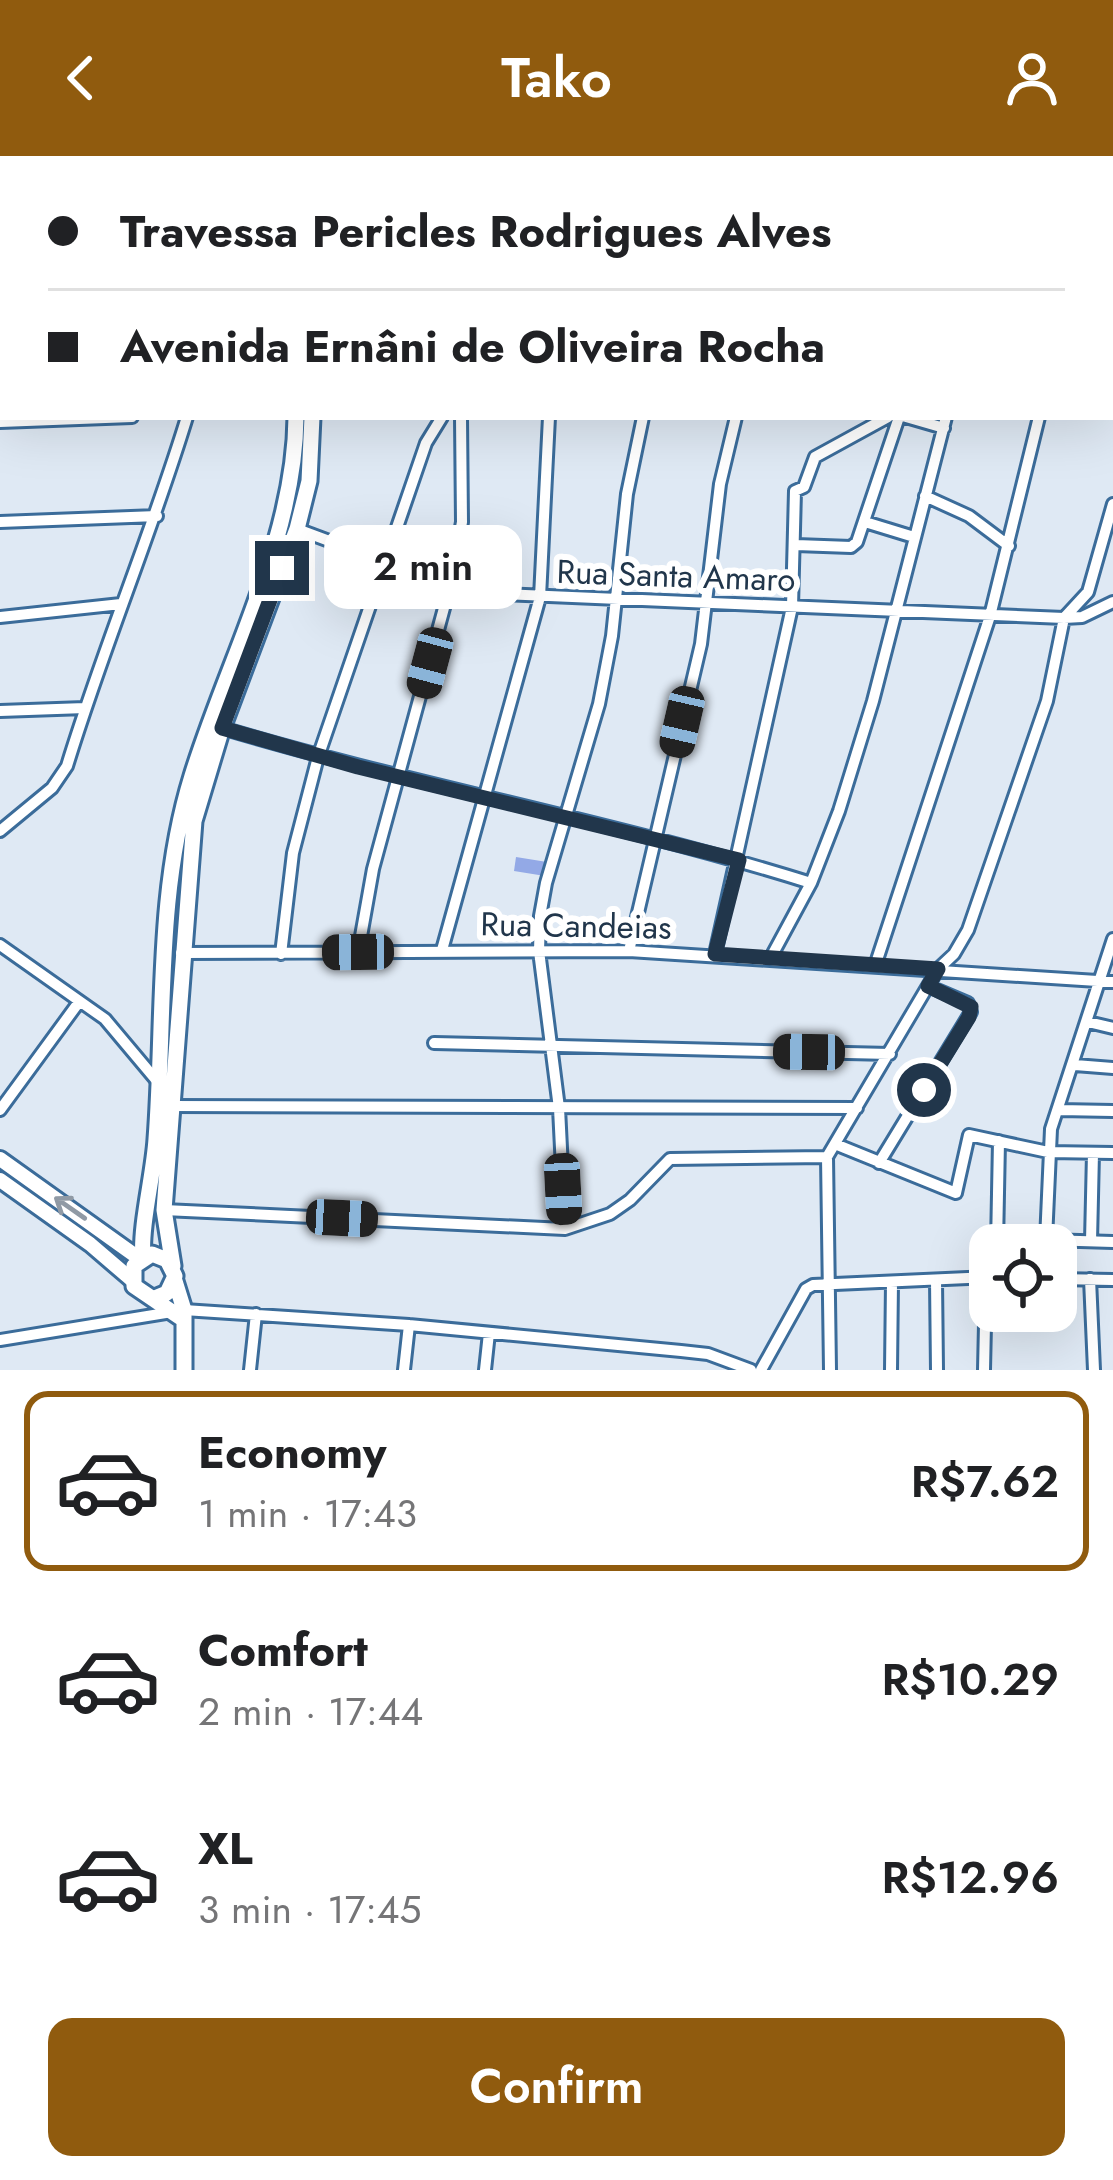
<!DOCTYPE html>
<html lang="en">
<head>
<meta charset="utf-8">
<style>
  :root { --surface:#fff; --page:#f2f2f2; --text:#202124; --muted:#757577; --line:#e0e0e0; --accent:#905b0e }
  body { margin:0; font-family:Jost,sans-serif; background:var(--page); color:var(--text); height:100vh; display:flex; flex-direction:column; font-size:45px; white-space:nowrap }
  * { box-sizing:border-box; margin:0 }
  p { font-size:39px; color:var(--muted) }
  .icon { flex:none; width:66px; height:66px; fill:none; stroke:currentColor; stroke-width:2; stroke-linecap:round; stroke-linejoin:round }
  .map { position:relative; height:1214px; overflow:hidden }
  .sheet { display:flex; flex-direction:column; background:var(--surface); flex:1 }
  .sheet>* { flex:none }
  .hud { position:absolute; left:0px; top:0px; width:1113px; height:264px; box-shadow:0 12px 48px #0002; display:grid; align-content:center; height:264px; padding:0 48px; background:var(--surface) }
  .buttons { position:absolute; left:969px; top:1068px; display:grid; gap:24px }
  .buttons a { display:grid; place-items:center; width:108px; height:108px; border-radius:24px; background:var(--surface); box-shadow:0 12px 48px #0002; font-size:60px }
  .end { position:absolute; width:54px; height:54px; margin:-27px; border:15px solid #21364b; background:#fff; box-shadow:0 0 0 6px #fff }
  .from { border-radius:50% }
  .bubble { position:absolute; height:84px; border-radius:24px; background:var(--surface); box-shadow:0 12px 48px #0002; font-size:39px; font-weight:600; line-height:84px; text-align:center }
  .car { position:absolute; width:36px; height:72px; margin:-36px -18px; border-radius:15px; box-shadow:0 0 9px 3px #0007; background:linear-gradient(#222 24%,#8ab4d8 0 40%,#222 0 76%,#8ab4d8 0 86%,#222 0) }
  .hud b { display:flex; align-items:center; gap:42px; height:114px; font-size:45px }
  .hud b+b { border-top:3px solid var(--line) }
  .hud i { width:30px; height:30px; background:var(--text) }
  ul { padding:21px 0 0; list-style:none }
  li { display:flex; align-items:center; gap:36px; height:180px; margin:0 24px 18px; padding:0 24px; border:6px solid transparent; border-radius:24px }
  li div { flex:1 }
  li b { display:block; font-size:45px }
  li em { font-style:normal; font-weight:600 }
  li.selected { border-color:var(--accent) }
  li>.icon { width:108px; height:108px; stroke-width:1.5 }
  .action { display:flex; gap:24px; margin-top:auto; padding:24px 48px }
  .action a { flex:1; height:138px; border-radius:24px; background:var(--accent); color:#fff; font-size:48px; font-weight:600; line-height:138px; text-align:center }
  header { display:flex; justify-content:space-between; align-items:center; height:156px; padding:0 48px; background:var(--accent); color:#fff; font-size:54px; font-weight:600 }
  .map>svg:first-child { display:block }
  .building { fill:#93a9e6 }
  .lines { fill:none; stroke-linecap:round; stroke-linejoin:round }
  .minor-casing { stroke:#3b6c9a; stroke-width:16 }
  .tertiary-casing { stroke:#3b6c9a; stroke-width:20 }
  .secondary-casing { stroke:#3b6c9a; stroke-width:21 }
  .minor { stroke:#fff; stroke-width:10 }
  .tertiary { stroke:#fff; stroke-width:14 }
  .secondary { stroke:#fff; stroke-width:15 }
  .oneway { stroke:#909aa5 }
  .route { stroke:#21364b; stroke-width:15 }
  .labels { text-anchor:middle; stroke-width:12; stroke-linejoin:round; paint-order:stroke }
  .street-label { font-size:33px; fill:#21364b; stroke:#fff }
</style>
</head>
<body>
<header><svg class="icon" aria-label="back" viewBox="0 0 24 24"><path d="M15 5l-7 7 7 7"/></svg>Tako<svg class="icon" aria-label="person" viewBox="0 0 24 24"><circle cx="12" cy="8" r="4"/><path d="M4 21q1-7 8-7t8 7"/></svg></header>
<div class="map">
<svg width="1113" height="1214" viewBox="0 0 1113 1214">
  <rect width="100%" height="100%" fill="#dfe9f4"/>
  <path class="building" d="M516,701L547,706L545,720L514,715Z"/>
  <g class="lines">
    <g class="minor-casing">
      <path id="minor" d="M81,0L88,3
        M893,0L894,3
        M1011,0L1012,3
        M536,3L541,0
        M766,3L773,0
        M1110,10L1113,34
        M0,77H3
        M0,171H3
        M906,261L944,272
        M0,266L132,261
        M925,340L969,360L1009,390
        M0,366L157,360
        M865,366L914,381
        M297,373L450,430L501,438L1064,462L1082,461L1113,446
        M796,389L851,391L857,386L899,261
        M0,461L121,448
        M1064,462L1088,436L1113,348
        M0,555L85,552
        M222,572C417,630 617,666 811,727
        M0,675L52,632L67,610C103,492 151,379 187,261
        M0,789L105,863L157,925
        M442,794L540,441L549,261
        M629,795L701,488L720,328L736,261
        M181,797L629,795L1113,826
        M358,797L373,713L450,430L462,366L461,261
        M281,798L293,697L318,601L426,287L442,261
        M715,798L792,451L795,335L804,331L815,301L888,261
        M770,803L811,727L839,655L873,545L946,261
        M875,810L990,460L1039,261
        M1088,866L1113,872
        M434,887L890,898
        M1075,909L1113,912
        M170,950L857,952
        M0,954L79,846
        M1059,954L1113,955
        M835,988L956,1037L969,979L1048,996L1113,997
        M879,1007L971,856L968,847L928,830
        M164,1054L565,1073L610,1058L630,1044L670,1003L827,1001
        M565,1073L559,952L539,795L540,760L546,727L599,548L612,480L627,338L643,261
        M1046,1084L1051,973L1113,783
        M1091,1085L1093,997
        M997,1089L999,985
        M1005,1089L1046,1084L1113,1086
        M1056,1123L1113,1124
        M1090,1123L1094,1214
        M936,1124L937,1214
        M0,1184L184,1154L409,1169L681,1195L708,1198L751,1214
        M250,1214L256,1158
        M404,1214L409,1169
        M485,1214L489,1177
        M761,1214L806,1133L813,1129L990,1121
        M830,1214L827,1001L938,813L954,798L968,774L1047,545L1064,462
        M891,1214L892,1126
        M984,1214L986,1122"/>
    </g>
    <g class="tertiary-casing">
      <path id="tertiary" d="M0,1003L140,1103
        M0,1024L90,1088L132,1124"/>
    </g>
    <g class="secondary-casing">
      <path id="secondary" d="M253,0L254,3
        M267,0L268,3
        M143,1101C140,1071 154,1017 156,983C165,863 156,736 192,620C228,503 295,384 296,261
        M173,1110L164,1054L194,665L222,572L297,373L309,325L312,261
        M175,1125L184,1154V1214
        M155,1142L167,1137L175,1120L167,1104L152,1098L134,1110V1130L184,1164"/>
    </g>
    <use href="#minor" class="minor"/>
    <use href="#tertiary" class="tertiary"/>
    <use href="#secondary" class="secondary"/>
  </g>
  <defs><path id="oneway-shaft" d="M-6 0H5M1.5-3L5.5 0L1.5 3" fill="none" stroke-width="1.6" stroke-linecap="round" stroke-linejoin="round" transform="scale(3)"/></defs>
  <use class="oneway" href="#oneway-shaft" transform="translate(70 1052) rotate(-145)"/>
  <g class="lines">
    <path class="route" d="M282,412L222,572L358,611L739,704L715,798L938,813L928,830L971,851L969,861L924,934"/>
  </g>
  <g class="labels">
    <g class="street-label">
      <text transform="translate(676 419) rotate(2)" y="12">Rua Santa Amaro</text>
      <text transform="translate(576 769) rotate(1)" y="12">Rua Candeias</text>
    </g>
  </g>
</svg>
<div class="buttons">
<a><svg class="icon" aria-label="locate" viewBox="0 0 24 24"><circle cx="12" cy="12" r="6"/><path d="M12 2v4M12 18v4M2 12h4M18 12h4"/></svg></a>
</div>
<i class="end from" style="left:924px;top:934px"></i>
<i class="end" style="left:282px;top:412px"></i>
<div class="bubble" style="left:324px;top:369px;width:198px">2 min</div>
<i class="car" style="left:430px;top:507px;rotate:195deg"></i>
<i class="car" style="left:682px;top:566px;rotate:193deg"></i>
<i class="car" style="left:358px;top:796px;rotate:269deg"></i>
<i class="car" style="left:809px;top:896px;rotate:271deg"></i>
<i class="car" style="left:563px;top:1033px;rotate:177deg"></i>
<i class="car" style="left:342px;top:1062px;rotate:93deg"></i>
<div class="hud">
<b><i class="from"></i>Travessa Pericles Rodrigues Alves</b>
<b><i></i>Avenida Ernâni de Oliveira Rocha</b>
</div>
</div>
<section class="sheet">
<ul>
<li class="selected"><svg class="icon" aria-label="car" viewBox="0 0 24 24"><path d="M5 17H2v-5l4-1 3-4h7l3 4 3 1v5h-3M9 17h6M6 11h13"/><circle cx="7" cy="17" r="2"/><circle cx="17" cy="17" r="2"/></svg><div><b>Economy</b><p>1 min · 17:43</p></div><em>R$7.62</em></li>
<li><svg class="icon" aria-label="car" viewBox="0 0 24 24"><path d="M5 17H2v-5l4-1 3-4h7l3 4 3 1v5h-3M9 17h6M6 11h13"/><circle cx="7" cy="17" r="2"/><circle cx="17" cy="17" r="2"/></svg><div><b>Comfort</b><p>2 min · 17:44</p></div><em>R$10.29</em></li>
<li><svg class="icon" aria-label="car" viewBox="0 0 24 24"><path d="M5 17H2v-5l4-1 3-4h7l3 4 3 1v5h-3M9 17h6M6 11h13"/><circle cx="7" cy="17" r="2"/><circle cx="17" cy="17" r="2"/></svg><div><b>XL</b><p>3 min · 17:45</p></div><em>R$12.96</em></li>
</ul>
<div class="action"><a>Confirm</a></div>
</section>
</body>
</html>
